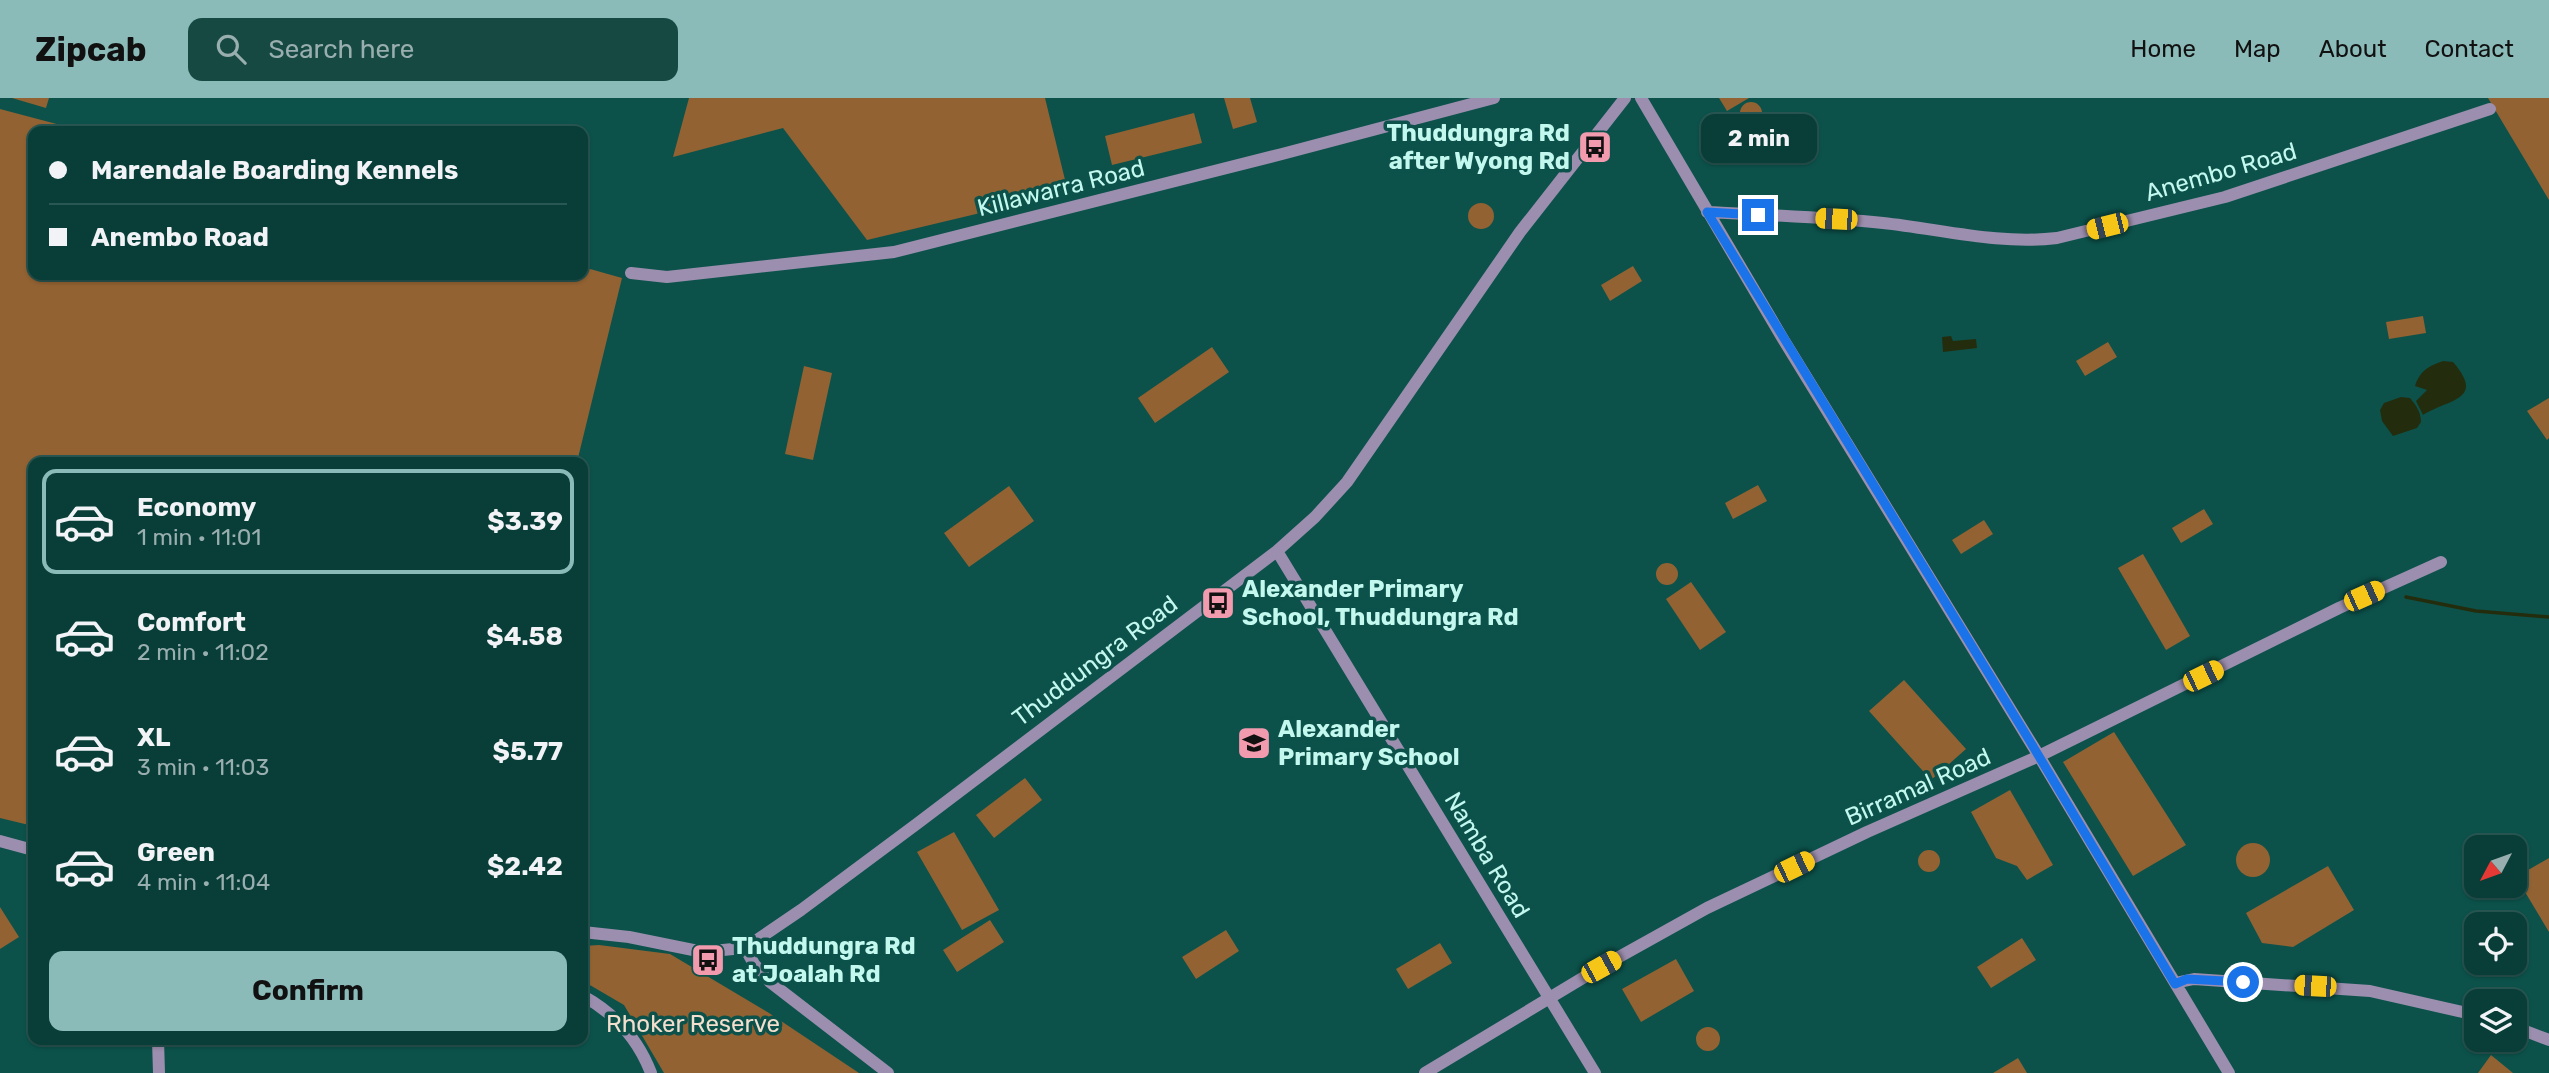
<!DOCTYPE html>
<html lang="en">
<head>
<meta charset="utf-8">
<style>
  :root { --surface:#093e38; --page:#174943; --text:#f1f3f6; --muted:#99aeae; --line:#295753; --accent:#8bbbb9 }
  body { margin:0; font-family:Rubik,sans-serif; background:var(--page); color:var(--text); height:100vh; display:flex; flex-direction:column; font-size:26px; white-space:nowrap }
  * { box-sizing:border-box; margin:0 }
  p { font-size:23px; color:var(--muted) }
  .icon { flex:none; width:38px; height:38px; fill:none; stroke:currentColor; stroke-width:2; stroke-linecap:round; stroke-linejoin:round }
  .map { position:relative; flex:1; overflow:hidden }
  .side { position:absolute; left:28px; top:359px; width:560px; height:588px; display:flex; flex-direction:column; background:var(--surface); border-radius:14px; box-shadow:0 2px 5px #0004,0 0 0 2px var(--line) }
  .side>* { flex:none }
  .banner { position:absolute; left:28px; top:28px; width:560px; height:154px; border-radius:14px; box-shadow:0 2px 5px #0004,0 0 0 2px var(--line); display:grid; align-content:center; height:154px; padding:0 21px; background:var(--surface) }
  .needle { width:46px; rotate:229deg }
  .buttons { position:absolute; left:2464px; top:737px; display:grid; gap:14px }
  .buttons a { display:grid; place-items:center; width:63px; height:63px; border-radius:14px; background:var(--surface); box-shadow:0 2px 5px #0004,0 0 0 2px var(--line); font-size:35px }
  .end { position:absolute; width:32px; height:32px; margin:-16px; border:9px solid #1a73e8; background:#fff; box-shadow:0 0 0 4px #fff }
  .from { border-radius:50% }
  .bubble { position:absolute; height:49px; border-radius:14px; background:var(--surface); box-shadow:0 2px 5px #0004,0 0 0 2px var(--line); font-size:23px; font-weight:700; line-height:49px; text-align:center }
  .car { position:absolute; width:21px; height:42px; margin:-21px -10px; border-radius:9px; box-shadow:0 0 5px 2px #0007; background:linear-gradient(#f5c518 24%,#345 0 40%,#f5c518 0 76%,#345 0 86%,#f5c518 0) }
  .banner b { display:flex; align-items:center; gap:24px; height:66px; font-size:26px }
  .banner b+b { border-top:2px solid var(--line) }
  .banner i { width:18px; height:18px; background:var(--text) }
  ul { padding:12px 0 0; list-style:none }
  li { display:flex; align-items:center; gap:21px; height:105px; margin:0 14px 10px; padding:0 7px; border:4px solid transparent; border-radius:14px }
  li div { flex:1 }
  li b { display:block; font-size:26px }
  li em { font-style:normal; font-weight:700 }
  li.active { border-color:var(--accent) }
  li>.icon { width:63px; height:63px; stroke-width:1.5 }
  .primary-button { display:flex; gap:14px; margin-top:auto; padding:14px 21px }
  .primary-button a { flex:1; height:80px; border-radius:14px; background:var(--accent); color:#111; font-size:28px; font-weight:700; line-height:80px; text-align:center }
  header { display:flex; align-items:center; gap:42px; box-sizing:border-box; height:98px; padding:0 35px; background:var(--accent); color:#111 }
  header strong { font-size:33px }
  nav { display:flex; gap:38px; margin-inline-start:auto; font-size:24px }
  .search { width:490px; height:63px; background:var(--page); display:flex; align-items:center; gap:18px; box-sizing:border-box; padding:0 24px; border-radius:14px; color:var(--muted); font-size:26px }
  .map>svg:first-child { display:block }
  .green { fill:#926232 }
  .water { fill:#232d0d }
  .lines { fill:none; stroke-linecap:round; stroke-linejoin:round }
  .stream { stroke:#232d0d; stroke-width:3.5 }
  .street { stroke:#9c8eae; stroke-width:12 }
  .route { stroke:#1a73e8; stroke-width:9 }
  .labels { text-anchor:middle; stroke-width:7; stroke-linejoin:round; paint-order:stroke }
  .poi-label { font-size:24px; font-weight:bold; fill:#c3f8ef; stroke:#0c524b; text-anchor:start }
  .street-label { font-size:24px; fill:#c3f8ef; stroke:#0c524b }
  .park-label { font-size:24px; fill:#f3dfcd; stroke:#0c524b }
</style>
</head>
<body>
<header>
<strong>Zipcab</strong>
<div class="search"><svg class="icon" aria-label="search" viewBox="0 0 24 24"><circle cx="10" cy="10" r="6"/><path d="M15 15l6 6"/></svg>Search here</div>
<nav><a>Home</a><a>Map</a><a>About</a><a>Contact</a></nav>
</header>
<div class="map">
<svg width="2549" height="975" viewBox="0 0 2549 975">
  <rect width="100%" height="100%" fill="#0c524b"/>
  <path class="green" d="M12,0H49L46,10Z
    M689,0H1045L1068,94L867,142L783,30L673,59Z
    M1224,0H1250L1257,24L1233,31Z
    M1719,0H1749L1727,13Z
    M2488,0H2549V102Z
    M1740 15a11 11 0 1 1 22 0a11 11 0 1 1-22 0Z
    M0,11L83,33H33V177H583V169L622,180L577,364H33V728L0,720Z
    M1194,15L1202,45L1112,67L1105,38Z
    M1468 118a13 13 0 1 1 26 0a13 13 0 1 1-26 0Z
    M1633,168L1642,183L1610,203L1601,187Z
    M2423,218L2426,235L2389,241L2386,224Z
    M2108,244L2117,259L2085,278L2076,263Z
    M1212,249L1229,274L1155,325L1138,300Z
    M804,268L832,275L813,362L785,356Z
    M2549,300V340L2547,342L2527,313Z
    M1758,387L1767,403L1733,421L1725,405Z
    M1009,388L1034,423L969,469L944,435Z
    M2204,411L2213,426L2181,445L2172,430Z
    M1984,422L1993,436L1961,456L1952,442Z
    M2143,456L2190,538L2166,552L2118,470Z
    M1656 476a11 11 0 1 1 22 0a11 11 0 1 1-22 0Z
    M1691,484L1726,534L1700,552L1666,501Z
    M1904,582L1966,651L1931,682L1869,613Z
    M2114,634L2186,747L2133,778L2063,664Z
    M1025,680L1042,702L994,740L976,717Z
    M2010,692L2053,767L2027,782L2017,768L1996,760L1971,714Z
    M954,734L999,812L962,832L917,754Z
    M2236 762a17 17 0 1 1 34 0a17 17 0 1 1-34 0Z
    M1918 763a11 11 0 1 1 22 0a11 11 0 1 1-22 0Z
    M2549,760V834L2516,779Z
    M2328,768L2354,812L2293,849L2262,845L2246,815Z
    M0,809L19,839L0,851Z
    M990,822L1004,844L957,874L943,852Z
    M1226,832L1239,853L1196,881L1182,859Z
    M2022,840L2036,862L1991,890L1977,869Z
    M1440,845L1452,865L1408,891L1396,871Z
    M599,847L670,856L769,915L859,975H664L624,907L583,883V848Z
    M1676,861L1694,893L1641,924L1622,891Z
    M1696 941a12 12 0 1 1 24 0a12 12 0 1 1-24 0Z
    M2491,957L2513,975H2478Z
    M2018,960L2027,975H1993Z"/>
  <path class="water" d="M1951,238L1953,243L1976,241L1977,250L1943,254L1942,239Z
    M2443,263L2453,264C2486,302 2449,301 2423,317L2416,303L2427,292L2415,288C2420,273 2428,268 2443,263Z
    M2401,299L2410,300C2416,307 2421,314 2421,324L2417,330L2393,338L2382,323L2380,312L2384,305Z"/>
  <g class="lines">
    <path class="stream" d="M2406,499L2476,513L2549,519"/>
    <path class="street" d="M1641,0L1783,241L2039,658L2229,975
      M1707,114C1765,117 1824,119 1883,125C1940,131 1999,147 2057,140L2225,99L2490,11
      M631,175L667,179L894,154L1282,56L1494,0
      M1277,453L1595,975
      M0,743L33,752
      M583,834L629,839L703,854L733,851L754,844L801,812L918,725L1277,453L1315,419L1347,384L1520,134L1625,0
      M744,848L754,866L770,884L888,975
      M2175,885L2194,881L2370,893L2476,917
      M583,898C614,915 638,941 651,975
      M2515,929L2549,942
      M158,942L159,975
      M1425,975L1601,869L1707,810L1867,734L2039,658L2339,510L2441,464"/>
  </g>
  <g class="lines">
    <path class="route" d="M1758,117L1707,114L2031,645L2175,886L2187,881L2243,884"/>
  </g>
  <defs>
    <g id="bus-square" transform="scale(1.75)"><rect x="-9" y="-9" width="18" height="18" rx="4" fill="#f29aae" stroke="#0c524b"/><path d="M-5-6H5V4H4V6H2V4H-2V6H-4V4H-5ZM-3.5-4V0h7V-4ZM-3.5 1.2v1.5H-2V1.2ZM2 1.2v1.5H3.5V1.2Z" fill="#111"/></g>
    <g id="school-square" transform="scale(1.75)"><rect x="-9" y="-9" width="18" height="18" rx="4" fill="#f29aae" stroke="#0c524b"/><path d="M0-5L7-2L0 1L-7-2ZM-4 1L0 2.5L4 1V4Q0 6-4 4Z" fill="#111"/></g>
  </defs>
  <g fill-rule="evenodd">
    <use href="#bus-square" x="1595" y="49"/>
    <use href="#bus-square" x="1218" y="505"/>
    <use href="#school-square" x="1254" y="645"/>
    <use href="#bus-square" x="708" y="862"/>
  </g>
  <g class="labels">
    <g class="poi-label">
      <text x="1570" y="43" text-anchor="end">Thuddungra Rd<tspan x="1570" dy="28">after Wyong Rd</tspan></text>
      <text x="1242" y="499">Alexander Primary<tspan x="1242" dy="28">School, Thuddungra Rd</tspan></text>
      <text x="1278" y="639">Alexander<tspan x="1278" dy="28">Primary School</tspan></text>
      <text x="732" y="856">Thuddungra Rd<tspan x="732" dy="28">at Joalah Rd</tspan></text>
    </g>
    <g class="street-label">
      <text transform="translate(2221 74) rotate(-16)" y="8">Anembo Road</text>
      <text transform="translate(1061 90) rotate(-14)" y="8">Killawarra Road</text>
      <text transform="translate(1095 563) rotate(-37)" y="8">Thuddungra Road</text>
      <text transform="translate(1918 689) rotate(-24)" y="8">Birramal Road</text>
      <text transform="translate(1487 757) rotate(59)" y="8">Namba Road</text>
    </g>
    <g class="park-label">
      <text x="693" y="934">Rhoker Reserve</text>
    </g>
  </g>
</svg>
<div class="buttons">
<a><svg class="needle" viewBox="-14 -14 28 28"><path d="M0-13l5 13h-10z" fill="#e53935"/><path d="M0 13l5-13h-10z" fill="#99aeae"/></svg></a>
<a><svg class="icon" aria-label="locate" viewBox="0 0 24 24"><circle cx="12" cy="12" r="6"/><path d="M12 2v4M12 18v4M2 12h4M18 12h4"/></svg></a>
<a><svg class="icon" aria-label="layers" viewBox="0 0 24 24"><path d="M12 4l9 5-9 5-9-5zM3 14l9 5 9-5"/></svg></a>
</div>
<i class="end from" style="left:2243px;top:884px"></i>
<i class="end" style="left:1758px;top:117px"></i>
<div class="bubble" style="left:1701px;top:16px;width:116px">2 min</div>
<i class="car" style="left:1836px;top:121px;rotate:273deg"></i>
<i class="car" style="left:2107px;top:128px;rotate:256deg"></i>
<i class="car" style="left:2364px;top:498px;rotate:66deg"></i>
<i class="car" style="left:2203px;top:578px;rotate:64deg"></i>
<i class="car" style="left:1794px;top:769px;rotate:64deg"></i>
<i class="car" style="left:1601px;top:869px;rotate:61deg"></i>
<i class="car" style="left:2315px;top:888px;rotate:273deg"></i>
<div class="banner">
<b><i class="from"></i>Marendale Boarding Kennels</b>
<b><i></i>Anembo Road</b>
</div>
<section class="side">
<ul>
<li class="active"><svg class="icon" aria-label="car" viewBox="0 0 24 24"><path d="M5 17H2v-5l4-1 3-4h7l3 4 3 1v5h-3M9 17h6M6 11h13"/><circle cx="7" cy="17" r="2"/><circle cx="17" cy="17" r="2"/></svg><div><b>Economy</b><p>1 min · 11:01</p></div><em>$3.39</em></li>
<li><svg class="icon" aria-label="car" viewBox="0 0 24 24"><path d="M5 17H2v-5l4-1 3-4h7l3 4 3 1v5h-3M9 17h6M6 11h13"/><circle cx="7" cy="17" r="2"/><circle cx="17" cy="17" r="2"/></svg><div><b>Comfort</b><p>2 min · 11:02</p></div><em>$4.58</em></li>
<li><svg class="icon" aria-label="car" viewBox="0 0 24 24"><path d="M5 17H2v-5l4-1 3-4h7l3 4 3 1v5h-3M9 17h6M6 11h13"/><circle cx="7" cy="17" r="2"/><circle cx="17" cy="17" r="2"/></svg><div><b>XL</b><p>3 min · 11:03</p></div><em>$5.77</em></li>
<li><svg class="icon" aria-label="car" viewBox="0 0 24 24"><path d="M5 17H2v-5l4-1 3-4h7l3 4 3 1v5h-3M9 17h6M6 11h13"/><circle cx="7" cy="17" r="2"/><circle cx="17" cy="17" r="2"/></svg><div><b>Green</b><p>4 min · 11:04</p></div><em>$2.42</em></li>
</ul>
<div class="primary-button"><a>Confirm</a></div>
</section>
</div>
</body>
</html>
